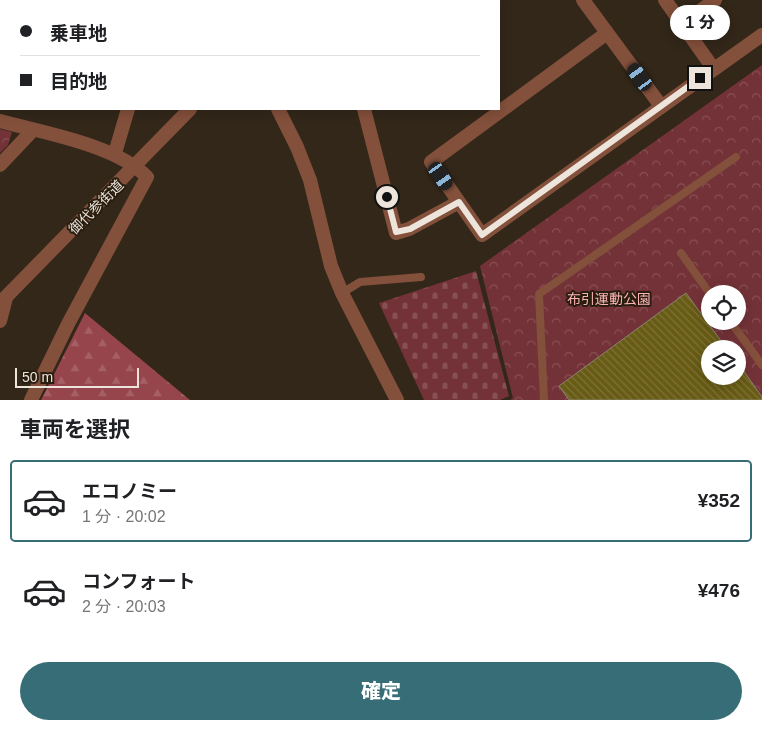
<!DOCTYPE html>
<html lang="ja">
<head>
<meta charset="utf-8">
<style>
  :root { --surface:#fff; --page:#f6f6f6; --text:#202124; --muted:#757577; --line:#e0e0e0; --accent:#376d76 }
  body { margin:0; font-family:Helvetica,"Noto Sans JP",sans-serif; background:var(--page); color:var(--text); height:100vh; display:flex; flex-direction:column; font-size:19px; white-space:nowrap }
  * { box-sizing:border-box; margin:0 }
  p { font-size:16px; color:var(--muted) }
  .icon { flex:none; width:28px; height:28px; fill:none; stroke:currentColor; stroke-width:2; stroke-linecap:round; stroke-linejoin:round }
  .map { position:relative; height:400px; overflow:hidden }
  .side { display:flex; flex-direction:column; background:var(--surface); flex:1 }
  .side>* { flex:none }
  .guide { position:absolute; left:0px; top:0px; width:500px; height:110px; box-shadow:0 2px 12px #0003; display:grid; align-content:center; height:110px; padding:0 20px; background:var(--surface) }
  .controls { position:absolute; left:701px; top:285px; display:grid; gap:10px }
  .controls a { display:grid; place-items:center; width:45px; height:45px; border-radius:50%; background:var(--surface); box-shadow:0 2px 12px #0003; font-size:25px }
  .scale { position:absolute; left:15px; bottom:12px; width:124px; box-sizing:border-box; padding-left:5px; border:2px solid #ede5dc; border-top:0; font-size:14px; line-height:18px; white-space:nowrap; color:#ede5dc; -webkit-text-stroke:4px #281d0f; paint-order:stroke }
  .end { position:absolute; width:22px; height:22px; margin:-11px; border:6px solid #ede5dc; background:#111; box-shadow:0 0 0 2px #111 }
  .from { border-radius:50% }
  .bubble { position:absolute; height:35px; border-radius:18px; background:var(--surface); box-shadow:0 2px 12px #0003; font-size:16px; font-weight:800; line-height:35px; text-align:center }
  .car { position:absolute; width:15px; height:30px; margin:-15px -8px; border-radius:6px; box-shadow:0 0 4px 1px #0007; background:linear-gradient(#222 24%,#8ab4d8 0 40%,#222 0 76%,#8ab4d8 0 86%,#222 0) }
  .guide b { display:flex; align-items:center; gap:18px; height:48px; font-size:19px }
  .guide b+b { border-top:1px solid var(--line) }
  .guide i { width:12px; height:12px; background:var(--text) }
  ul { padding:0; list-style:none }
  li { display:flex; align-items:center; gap:15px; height:82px; margin:0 10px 8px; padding:0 10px; border:2px solid transparent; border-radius:5px }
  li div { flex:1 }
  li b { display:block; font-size:19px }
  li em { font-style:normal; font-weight:800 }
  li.selected { border-color:var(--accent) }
  li>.icon { width:45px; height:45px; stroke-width:1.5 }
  h2 { padding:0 20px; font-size:22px; line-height:60px }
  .primary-button { display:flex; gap:10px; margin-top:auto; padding:10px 20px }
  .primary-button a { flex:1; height:58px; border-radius:30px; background:var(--accent); color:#fff; font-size:20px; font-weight:800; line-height:58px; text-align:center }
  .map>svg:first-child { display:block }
  .forest { fill:url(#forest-firs) }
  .cemetery { fill:url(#cemetery-stones) }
  .park { fill:url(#park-crowns); fill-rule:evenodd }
  .building { fill:url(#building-back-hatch); stroke:#898571 }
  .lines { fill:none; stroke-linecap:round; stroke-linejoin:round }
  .service { stroke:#83503b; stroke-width:8 }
  .minor { stroke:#83503b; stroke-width:14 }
  .tertiary { stroke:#83503b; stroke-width:14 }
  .route { stroke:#ede5dc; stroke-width:6 }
  .labels { text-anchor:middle; stroke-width:4; stroke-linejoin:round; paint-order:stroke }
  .street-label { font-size:14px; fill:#ede5dc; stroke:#281d0f }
  .park-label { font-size:14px; fill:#fbb3b7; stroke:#281d0f }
</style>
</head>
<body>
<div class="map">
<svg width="762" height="400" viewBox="0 0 762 400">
  <defs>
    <pattern id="forest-firs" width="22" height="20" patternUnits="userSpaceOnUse" patternTransform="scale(1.25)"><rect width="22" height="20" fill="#96454d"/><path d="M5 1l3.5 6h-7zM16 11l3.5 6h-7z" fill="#a56066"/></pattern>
    <pattern id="cemetery-stones" width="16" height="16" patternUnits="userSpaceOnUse" patternTransform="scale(1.25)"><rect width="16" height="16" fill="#733238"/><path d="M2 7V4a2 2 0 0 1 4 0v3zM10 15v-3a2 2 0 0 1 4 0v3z" fill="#875054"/></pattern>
    <pattern id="park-crowns" width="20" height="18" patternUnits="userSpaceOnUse" patternTransform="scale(1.25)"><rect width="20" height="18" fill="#733238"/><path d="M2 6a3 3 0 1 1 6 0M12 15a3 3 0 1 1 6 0" fill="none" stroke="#875054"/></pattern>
    <pattern id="building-back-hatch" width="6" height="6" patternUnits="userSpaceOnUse" patternTransform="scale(1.25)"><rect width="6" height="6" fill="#685b15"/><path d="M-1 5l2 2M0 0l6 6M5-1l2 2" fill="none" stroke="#7e7236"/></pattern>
  </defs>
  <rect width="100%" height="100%" fill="#322719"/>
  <path class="forest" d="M85,313L190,400H41Z"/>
  <path class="cemetery" d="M476,271L509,396L500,400H424L379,303Z"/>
  <path class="park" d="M762,65V400H510L513,398L480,266ZM710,294H738V321H710ZM710,349H738V376H710Z
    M0,129L12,132L8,145L0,153Z"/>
  <path class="building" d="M686,293L727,349H710V376H738V363L762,397V400H569L559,386Z"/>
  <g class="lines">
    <path class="service" d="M681,253L710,294
      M342,293L360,282L421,277
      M730,321L762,365
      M544,400L539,294L736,157"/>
    <path class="minor" d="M100,0L101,1
      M583,0L661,106
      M665,0L713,68
      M472,1L473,0
      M682,24L715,0
      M0,28H1
      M607,33L431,162L482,235L762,35
      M364,109L396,233L409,229L459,202
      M0,121C44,133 116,145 147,177L68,324L31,400
      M115,153L128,109
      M0,165L33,130
      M0,303L190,109
      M0,321L6,298"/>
    <path class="tertiary" d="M216,0V1
      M382,1L384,0
      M278,109L297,147L310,180L331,266L342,293L397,400"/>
  </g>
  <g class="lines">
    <path class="route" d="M387,197L396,232L410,229L459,202L482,235L700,78"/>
  </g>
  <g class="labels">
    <g class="street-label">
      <text transform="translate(96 207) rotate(-45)" y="5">御代参街道</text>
    </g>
    <g class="park-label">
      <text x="609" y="304">布引運動公園</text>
    </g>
  </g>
</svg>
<div class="controls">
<a><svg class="icon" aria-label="locate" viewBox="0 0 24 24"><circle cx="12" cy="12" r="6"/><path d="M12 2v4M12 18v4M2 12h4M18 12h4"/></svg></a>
<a><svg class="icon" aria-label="layers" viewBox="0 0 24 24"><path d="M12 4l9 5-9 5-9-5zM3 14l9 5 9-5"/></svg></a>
</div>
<div class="scale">50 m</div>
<i class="end from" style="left:387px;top:197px"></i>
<i class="end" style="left:700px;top:78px"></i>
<div class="bubble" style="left:670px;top:5px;width:60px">1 分</div>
<i class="car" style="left:640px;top:77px;rotate:324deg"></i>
<i class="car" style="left:441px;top:176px;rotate:145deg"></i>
<div class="guide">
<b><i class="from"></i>乗車地</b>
<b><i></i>目的地</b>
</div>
</div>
<section class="side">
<h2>車両を選択</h2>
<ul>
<li class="selected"><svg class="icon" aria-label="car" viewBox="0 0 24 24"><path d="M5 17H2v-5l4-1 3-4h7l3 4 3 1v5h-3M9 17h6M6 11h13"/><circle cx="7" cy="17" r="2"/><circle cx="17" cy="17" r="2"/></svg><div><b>エコノミー</b><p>1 分 · 20:02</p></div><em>¥352</em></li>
<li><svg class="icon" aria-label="car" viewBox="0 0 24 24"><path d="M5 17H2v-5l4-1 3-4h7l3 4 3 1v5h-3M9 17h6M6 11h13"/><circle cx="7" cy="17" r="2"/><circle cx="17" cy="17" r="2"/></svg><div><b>コンフォート</b><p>2 分 · 20:03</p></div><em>¥476</em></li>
</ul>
<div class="primary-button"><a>確定</a></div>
</section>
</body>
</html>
